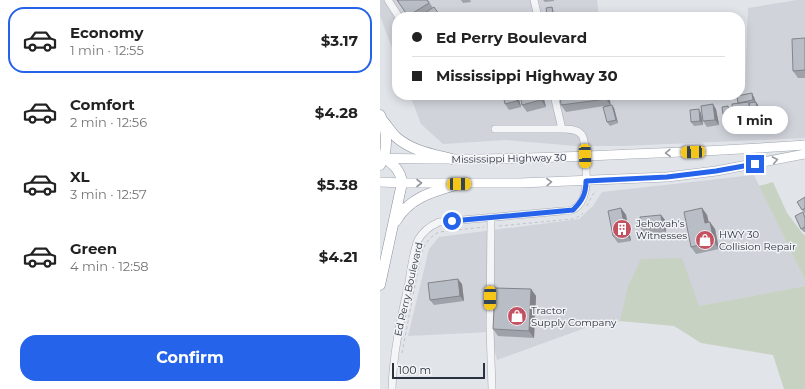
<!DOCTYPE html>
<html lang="en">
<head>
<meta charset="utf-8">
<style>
  :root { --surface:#fff; --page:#f2f2f2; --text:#222; --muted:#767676; --line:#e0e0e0; --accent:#2563eb }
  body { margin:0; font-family:Montserrat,sans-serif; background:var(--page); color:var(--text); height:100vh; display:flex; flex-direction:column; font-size:15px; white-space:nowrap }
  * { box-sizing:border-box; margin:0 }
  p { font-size:13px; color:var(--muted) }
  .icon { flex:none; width:22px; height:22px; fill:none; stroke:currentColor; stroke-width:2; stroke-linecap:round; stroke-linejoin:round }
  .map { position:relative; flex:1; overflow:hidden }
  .drawer { display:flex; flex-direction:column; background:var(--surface); width:380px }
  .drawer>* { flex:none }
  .guide { position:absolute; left:12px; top:12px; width:353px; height:88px; border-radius:16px; box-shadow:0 2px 10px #0003; display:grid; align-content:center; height:88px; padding:0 20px; background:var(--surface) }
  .scale { position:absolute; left:12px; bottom:10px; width:93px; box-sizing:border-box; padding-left:4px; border:2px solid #2b323f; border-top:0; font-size:11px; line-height:14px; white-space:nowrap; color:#2b323f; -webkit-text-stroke:3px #f1f3f6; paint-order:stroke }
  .end { position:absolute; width:18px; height:18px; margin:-9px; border:5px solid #2563eb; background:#fff; box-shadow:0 0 0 2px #fff }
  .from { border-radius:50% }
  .bubble { position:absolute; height:28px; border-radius:14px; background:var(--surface); box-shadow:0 2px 10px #0003; font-size:13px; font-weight:700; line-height:28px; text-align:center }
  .car { position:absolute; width:12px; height:24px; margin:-12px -6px; border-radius:5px; box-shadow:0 0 3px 1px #0007; background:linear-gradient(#f5c518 24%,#345 0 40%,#f5c518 0 76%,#345 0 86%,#f5c518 0) }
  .guide b { display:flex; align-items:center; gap:14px; height:38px; font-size:15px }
  .guide b+b { border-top:1px solid var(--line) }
  .guide i { width:10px; height:10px; background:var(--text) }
  ul { padding:7px 0 0; list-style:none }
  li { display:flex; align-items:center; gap:12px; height:66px; margin:0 8px 6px; padding:0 12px; border:2px solid transparent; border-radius:16px }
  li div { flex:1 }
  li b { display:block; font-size:15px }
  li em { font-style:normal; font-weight:700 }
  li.active { border-color:var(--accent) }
  li>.icon { width:36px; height:36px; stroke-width:1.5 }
  .button { display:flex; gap:8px; margin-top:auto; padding:8px 20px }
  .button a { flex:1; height:46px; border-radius:16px; background:var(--accent); color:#fff; font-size:16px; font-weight:700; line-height:46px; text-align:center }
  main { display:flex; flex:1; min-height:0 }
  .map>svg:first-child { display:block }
  .built { fill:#d0d3da }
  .green { fill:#c7d2c3 }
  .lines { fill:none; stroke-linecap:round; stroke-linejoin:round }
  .minor-casing { stroke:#a7abb3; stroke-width:8 }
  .major-casing { stroke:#a2a9b3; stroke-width:10 }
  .highway-casing { stroke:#8a929e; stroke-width:11 }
  .path { stroke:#c0c2c7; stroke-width:1; stroke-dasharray:3 3; stroke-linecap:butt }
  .minor { stroke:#f4f5f7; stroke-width:7 }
  .major { stroke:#fff; stroke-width:9 }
  .highway { stroke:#fff; stroke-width:10 }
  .wall { fill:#9fa3a9 }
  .shaded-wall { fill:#82848a }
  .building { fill:#b9bdc5; stroke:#82848a }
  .oneway { stroke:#95989f }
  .route { stroke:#2563eb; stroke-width:5 }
  .labels { text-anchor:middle; stroke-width:3; stroke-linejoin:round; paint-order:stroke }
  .street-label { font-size:10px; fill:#2b323f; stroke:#f1f3f6 }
  .poi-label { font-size:10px; fill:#2b323f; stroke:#f1f3f6; text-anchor:start }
</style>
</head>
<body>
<main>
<section class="drawer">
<ul>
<li class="active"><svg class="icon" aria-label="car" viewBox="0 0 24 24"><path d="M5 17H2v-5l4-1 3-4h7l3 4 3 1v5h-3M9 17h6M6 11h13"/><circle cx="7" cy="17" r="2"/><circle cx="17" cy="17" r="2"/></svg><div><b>Economy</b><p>1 min · 12:55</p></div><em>$3.17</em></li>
<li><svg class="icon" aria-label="car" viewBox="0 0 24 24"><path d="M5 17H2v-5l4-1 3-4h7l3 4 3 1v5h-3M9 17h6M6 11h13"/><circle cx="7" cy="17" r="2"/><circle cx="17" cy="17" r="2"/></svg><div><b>Comfort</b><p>2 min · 12:56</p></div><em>$4.28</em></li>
<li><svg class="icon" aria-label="car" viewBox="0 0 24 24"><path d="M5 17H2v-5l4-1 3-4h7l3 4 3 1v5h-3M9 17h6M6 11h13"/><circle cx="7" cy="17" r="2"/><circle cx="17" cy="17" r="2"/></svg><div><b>XL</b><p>3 min · 12:57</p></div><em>$5.38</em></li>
<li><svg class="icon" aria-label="car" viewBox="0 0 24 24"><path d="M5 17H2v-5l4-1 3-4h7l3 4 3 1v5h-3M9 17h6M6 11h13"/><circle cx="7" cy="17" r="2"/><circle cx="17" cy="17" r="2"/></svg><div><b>Green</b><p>4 min · 12:58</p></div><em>$4.21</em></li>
</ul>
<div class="button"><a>Confirm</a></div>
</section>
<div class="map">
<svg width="425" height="389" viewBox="0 0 425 389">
  <rect width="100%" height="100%" fill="#e1e4e9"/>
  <path class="built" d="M0,0H217L219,17H17V61L0,16Z
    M417,0H425V138L243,146H196L125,140L63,144L41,124L30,95H264L265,100L313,95H360V90H365L368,8Z
    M374,175L425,280V286L205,328L117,360L110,332L28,336L49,249L59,237L199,219L213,206L222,192Z"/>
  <path class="green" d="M393,182L407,213L423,234L425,235V280L379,186Z
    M302,258L319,306L425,286V389H404L393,355L321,343L294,326L240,321L248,286L261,259Z"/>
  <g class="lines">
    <g class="minor-casing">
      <path id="minor" d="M8,0L19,17
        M154,0L158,17
        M115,129H182
        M111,217L110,328L112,389
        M12,389C13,353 21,318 29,282C31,269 33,253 38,240C43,231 50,226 59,222L182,211C185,211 191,211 194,209C209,200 206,178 206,163C205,155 206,142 202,135C197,129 189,129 182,129L174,95"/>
    </g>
    <g class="major-casing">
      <path id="major" d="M1,158C85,161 169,158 252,154C310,152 368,149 425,145
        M0,182L22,183H140L287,177L336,171L425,154"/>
    </g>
    <g class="highway-casing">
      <path id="highway" d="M0,115C7,129 9,151 0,165
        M4,122C8,127 12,133 16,137C32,151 52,154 72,159
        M16,221C29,197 55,191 79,184
        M0,285L22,183C21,171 14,165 5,158"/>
    </g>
    <path class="path" d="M207,206L213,194L217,191
      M119,226L192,219L198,217L203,213
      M22,353L41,254C45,244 49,237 59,232L104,227"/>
    <use href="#minor" class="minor"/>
    <use href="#major" class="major"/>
    <use href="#highway" class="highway"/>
  </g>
  <path class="wall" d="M17,0H48L53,8L54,7L61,17H28Z
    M81,0H90L91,2L83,3Z
    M163,0H174V1L165,2Z
    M172,7L173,9L174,15L168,16L167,14Z
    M425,38V78H418L413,71Z
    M34,95H45L37,100Z
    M138,95L141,107L129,110L125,104Z
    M163,95L166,107L147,112L142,105Z
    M229,95L230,105L234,108L238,123L230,126L227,122L224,106L186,112L181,105Z
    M231,95H244L245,99L234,100Z
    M357,96L374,97L375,102H376L378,105L381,122L374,123L372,119L371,115L356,117L353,113L358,103Z
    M349,108L350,115L345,116L343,114Z
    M336,109L339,125L327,127L323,121Z
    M321,113L323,125L314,126L311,122Z
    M425,197V214L417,202Z
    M241,208L246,215L251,241L238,243L233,236Z
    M322,208L327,215L329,222L335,229L339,249L316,254L311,247Z
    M423,212L425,216V232H424L421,229Z
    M281,215L285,220L286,232L265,234L261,228Z
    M82,284L84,301L54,305L50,300Z
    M151,289L156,296L154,338L118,336L113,329Z"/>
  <path class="shaded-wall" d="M372,93L374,97L376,103L373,100Z
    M135,95H138L141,107L137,101Z
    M160,95H163L166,107L161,100Z
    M225,95H229L231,106L226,99Z
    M376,102L378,105L381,122L378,118Z
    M333,104L336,109L339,125L335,120Z
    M232,105L234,108L238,123L236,120Z
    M319,109L321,113L323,125L320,121Z
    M241,208L246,215L251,241L246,234Z
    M322,208L327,215L330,230L325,223Z
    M281,215L285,220L286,232L282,227Z
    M330,222L335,229L339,249L334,242Z
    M78,279L82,284L84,301L80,296Z
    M151,289L156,296L154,338L149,331Z"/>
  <path class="building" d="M17,0H47L49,3L28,16Z
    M54,7L61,17H39Z
    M172,7L173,13L167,14L166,8Z
    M425,38V70L413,71L412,39Z
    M372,93L373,100L358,103L357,96Z
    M123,95H135L137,101L125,104Z
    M140,95H160L161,100L142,105Z
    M180,95H225L226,99L181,105Z
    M369,102V111L353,113L352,104Z
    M376,102L378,118L372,119L369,103Z
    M333,104L335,120L323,121L321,106Z
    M232,105L236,120L227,122L223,107Z
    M348,106L349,113L343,114L342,107Z
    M319,109L320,121L311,122L310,110Z
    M425,197V208L422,210L417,202Z
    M241,208L246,234L233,236L228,211Z
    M322,208L325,223L330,222L334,242L311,247L304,212Z
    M423,212L425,218V227L421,229L415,216Z
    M281,215L282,227L261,228L260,217Z
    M78,279L80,296L50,300L48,283Z
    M115,288L151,289L149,331L113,329Z"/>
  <defs><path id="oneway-chevron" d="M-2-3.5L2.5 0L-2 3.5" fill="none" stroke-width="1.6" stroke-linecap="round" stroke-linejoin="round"/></defs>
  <g class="oneway">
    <use href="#oneway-chevron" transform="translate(288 153) rotate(177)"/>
    <use href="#oneway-chevron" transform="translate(395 160) rotate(-11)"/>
    <use href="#oneway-chevron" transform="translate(169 182) rotate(-2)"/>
    <use href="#oneway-chevron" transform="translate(39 183)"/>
  </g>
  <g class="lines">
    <path class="route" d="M72,221L193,210C202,201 206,194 206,181L287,177L336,171L375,164"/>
  </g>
  <defs>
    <g id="building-disc" transform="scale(1)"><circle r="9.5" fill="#c35161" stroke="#f1f3f6"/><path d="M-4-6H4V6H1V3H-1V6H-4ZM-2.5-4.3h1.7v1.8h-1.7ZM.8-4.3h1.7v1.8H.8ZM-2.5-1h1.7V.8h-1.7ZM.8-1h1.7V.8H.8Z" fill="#fff"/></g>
    <g id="shop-disc" transform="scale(1)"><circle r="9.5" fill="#c35161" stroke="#f1f3f6"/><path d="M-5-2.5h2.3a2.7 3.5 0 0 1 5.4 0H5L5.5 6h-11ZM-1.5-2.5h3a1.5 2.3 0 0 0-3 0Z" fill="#fff"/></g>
  </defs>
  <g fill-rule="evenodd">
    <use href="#building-disc" x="242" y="229"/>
    <use href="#shop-disc" x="325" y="240"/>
    <use href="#shop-disc" x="137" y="316"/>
  </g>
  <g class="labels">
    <g class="street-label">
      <text transform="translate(129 158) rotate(-1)" y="4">Mississippi Highway 30</text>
      <text transform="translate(28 289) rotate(-77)" y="4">Ed Perry Boulevard</text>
    </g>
    <g class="poi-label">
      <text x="256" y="227">Jehovah's<tspan x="256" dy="12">Witnesses</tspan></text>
      <text x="339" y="238">HWY 30<tspan x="339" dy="12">Collision Repair</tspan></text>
      <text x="151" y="314">Tractor<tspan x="151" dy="12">Supply Company</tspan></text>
    </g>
  </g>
</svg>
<div class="scale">100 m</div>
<i class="end from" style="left:72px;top:221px"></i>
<i class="end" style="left:375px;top:164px"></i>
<div class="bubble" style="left:342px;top:106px;width:66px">1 min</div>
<i class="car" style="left:313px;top:152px;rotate:268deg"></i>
<i class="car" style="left:205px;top:156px;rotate:178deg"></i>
<i class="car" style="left:79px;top:184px;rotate:89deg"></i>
<i class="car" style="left:110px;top:298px;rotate:181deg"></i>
<div class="guide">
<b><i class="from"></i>Ed Perry Boulevard</b>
<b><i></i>Mississippi Highway 30</b>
</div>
</div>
</main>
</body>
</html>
